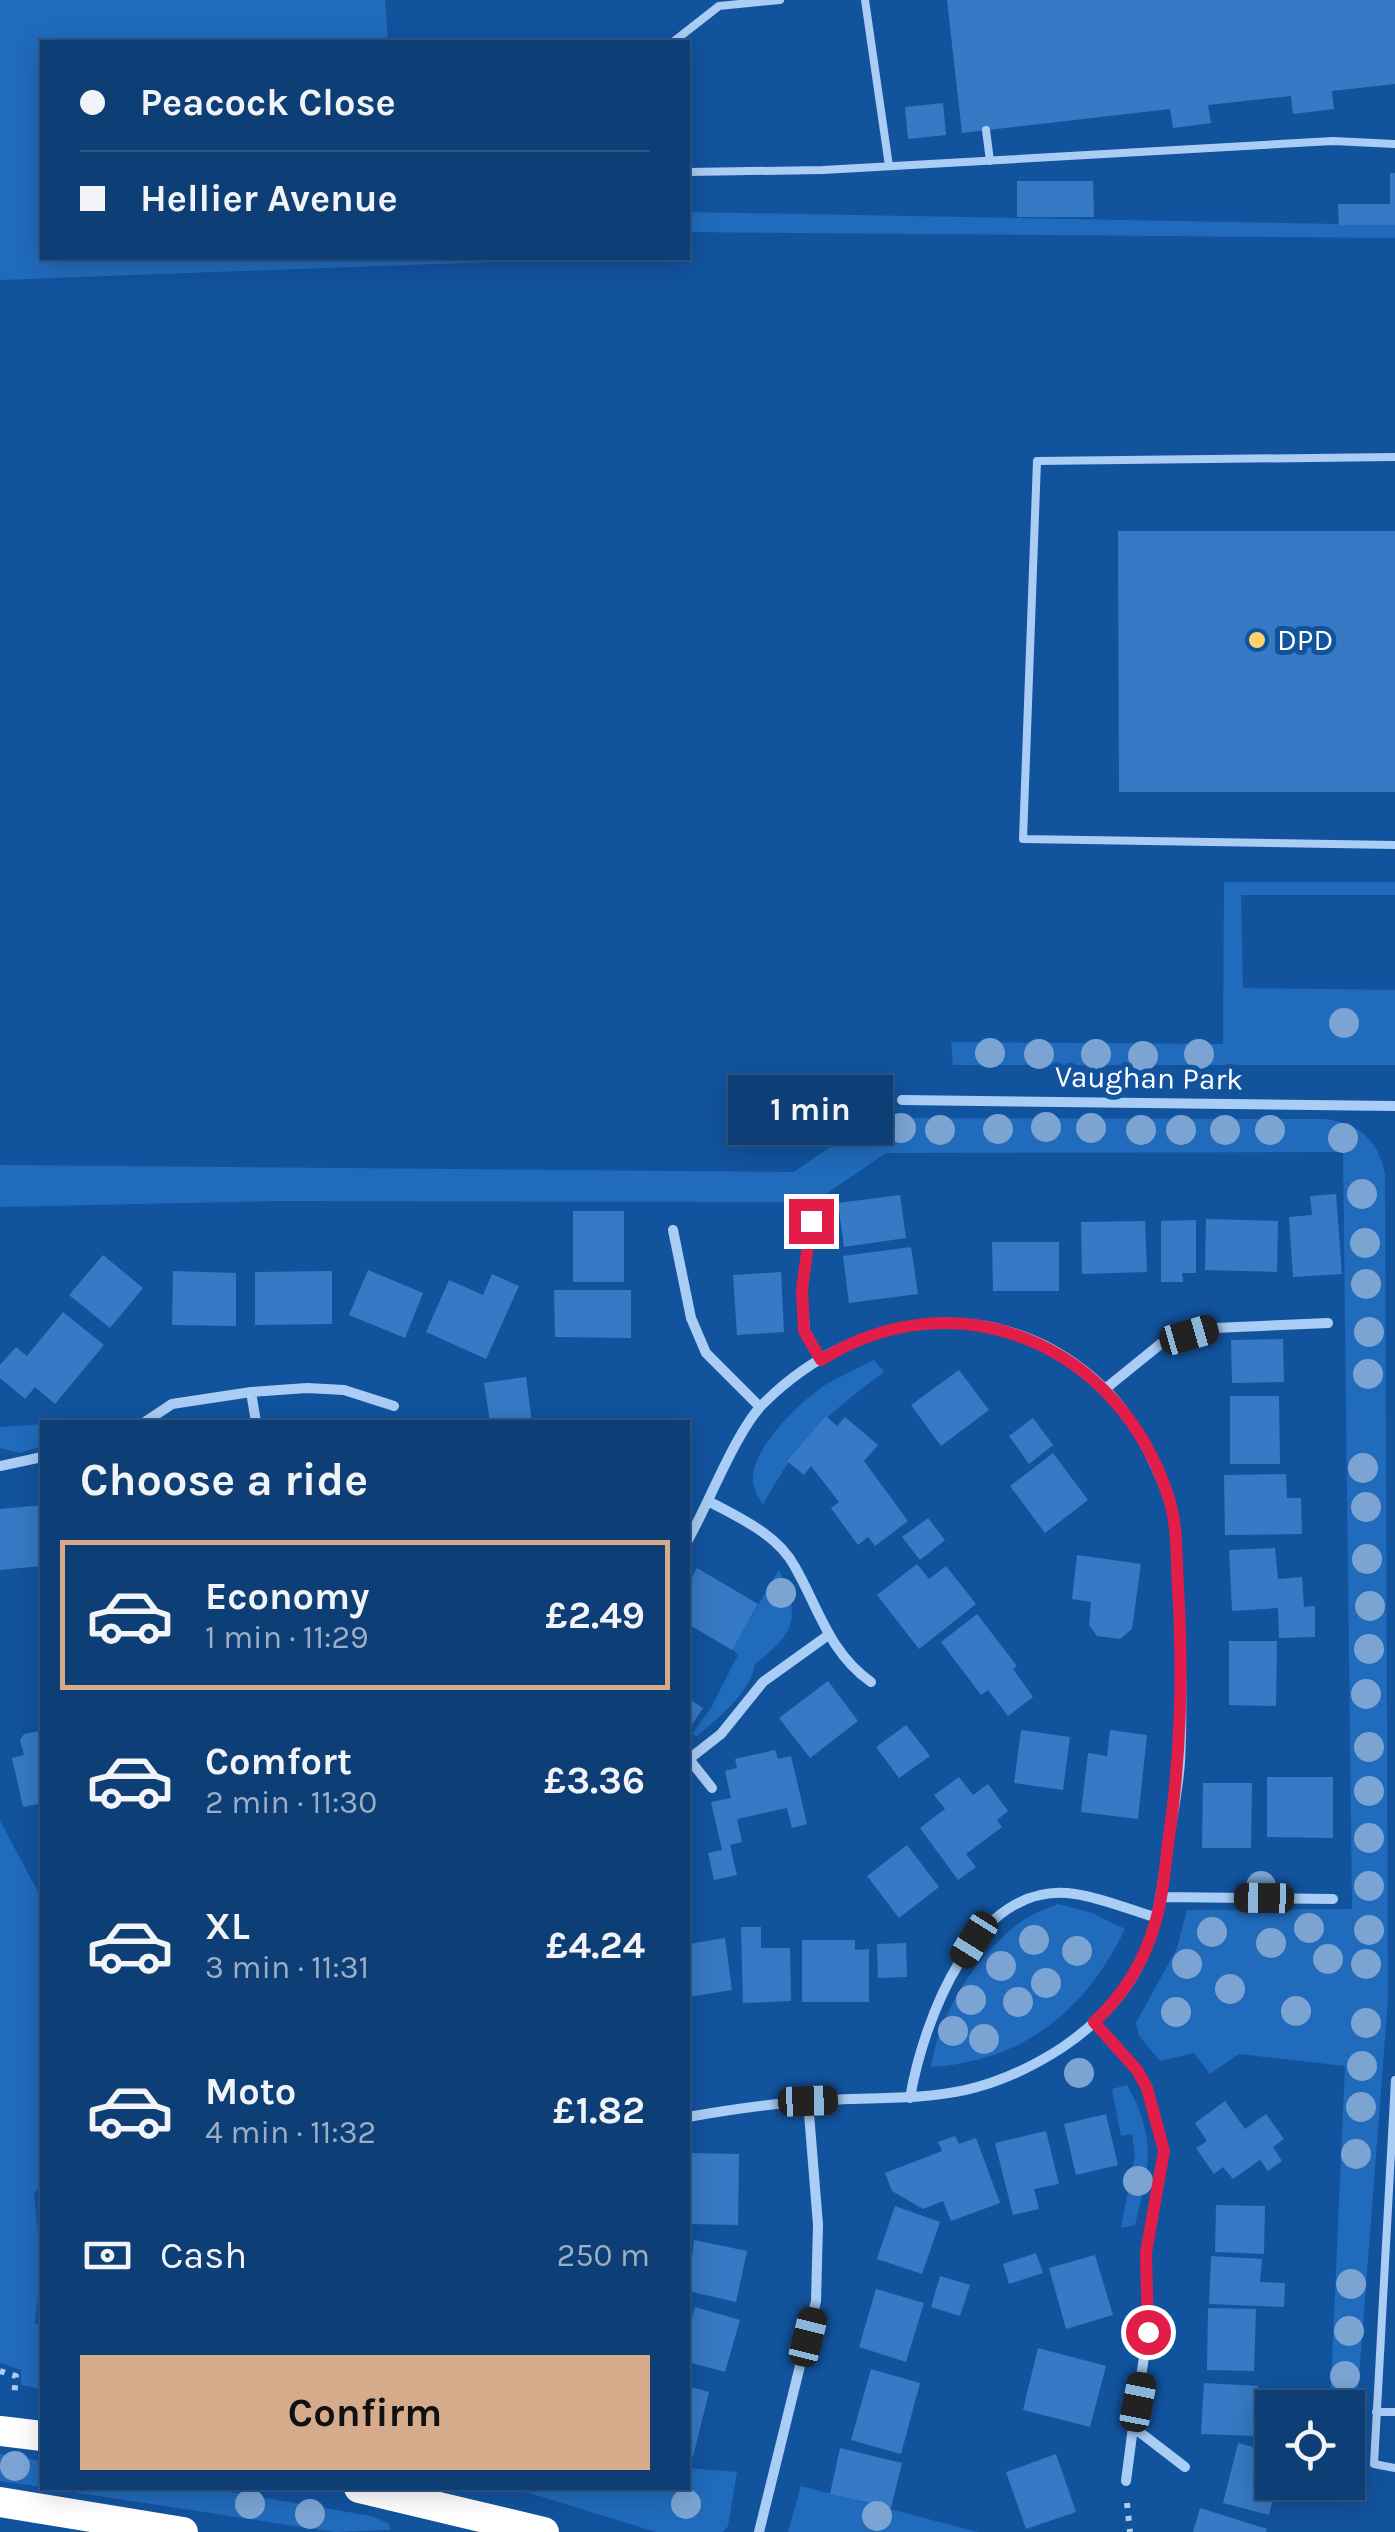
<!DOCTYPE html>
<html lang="en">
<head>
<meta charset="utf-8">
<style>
  :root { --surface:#0e3e76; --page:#17457b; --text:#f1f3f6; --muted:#9baec5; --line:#2e5788; --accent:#d6ab8b }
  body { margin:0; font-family:Karla,sans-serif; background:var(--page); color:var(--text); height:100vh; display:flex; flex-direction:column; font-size:38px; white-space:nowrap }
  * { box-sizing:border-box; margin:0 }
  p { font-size:32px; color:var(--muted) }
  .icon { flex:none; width:55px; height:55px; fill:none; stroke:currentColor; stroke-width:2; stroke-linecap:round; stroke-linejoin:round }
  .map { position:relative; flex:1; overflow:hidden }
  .sheet { position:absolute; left:40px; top:1420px; width:650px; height:1070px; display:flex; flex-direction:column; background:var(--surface); border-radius:0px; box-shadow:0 5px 25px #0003,0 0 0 2px var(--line) }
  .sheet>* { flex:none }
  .hud { position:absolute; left:40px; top:40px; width:650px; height:220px; border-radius:0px; box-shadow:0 5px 25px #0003,0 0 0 2px var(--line); display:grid; align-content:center; height:220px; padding:0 40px; background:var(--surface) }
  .buttons { position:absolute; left:1255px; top:2390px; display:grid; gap:20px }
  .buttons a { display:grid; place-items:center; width:110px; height:110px; border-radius:0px; background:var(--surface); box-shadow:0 5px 25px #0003,0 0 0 2px var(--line); font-size:50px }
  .end { position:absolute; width:45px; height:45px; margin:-22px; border:12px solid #e11d48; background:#fff; box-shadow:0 0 0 5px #fff }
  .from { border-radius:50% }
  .bubble { position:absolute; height:70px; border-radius:0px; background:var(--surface); box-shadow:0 5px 25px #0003,0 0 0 2px var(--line); font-size:32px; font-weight:700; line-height:70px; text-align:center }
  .car { position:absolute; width:30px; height:60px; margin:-30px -15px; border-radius:12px; box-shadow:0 0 8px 2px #0007; background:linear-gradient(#222 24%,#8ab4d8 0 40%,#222 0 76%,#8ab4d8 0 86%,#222 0) }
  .hud b { display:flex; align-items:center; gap:35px; height:95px; font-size:38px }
  .hud b+b { border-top:2px solid var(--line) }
  .hud i { width:25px; height:25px; background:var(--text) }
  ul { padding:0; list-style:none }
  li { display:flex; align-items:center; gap:30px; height:150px; margin:0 20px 15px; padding:0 20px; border:5px solid transparent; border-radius:0px }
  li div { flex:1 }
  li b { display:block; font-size:38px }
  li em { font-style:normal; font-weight:700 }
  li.selected { border-color:var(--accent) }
  li>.icon { width:90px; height:90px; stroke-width:1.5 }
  h2 { padding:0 40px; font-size:45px; line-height:120px }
  .pay { display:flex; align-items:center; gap:25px; height:110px; padding:0 40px; font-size:38px }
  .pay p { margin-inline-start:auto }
  .button { display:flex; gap:20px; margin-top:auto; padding:20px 40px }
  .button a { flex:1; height:115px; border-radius:0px; background:var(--accent); color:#111; font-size:40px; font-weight:700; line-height:115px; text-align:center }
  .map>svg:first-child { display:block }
  .green { fill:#216bbc }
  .building { fill:#3679c4 }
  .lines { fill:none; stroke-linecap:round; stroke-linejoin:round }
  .path { stroke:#a9cdf4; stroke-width:6; stroke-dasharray:5 8; stroke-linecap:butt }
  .lane { stroke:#a9cdf4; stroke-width:8 }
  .street { stroke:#a9cdf4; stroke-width:10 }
  .highway { stroke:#fff; stroke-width:30 }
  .tree { fill:#7ca4d3 }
  .route { stroke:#e11d48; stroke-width:12 }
  .poi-dot { fill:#ffd16d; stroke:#12539e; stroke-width:4 }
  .labels { text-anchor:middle; stroke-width:10; stroke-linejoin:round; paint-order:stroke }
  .poi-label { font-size:30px; fill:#fff; stroke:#12539e; text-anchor:start }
  .street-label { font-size:30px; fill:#fff; stroke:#12539e }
</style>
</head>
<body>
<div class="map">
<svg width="1395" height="2532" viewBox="0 0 1395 2532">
  <rect width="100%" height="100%" fill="#12539e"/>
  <path class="green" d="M0,0H385L388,42H42V258H598L0,280Z
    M688,212L1395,225V238L688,232Z
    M1224,882H1395V895H1241L1243,988L1395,990V1065H953L951,1042L1223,1044Z
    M872,1118L1326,1119C1359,1124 1378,1140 1385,1173L1388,1999L1351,2481L1348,2480V2408L1330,2407L1345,2066L1239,2054L1210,2074L1194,2053L1160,2061L1139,2036L1136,2023L1177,1948L1187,1910L1352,1909L1343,1152L886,1153L814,1202L274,1201L0,1207V1165L794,1172Z
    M874,1360L884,1372C825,1416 799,1439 763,1505C757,1495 752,1488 753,1476C756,1444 800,1402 825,1385C841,1376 858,1368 874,1360Z
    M42,1424V1446L20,1453L0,1448V1427Z
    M779,1570C801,1618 796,1632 755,1664C751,1692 718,1718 697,1736L692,1734L711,1708L738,1655L732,1649Z
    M0,1821L42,1899V2186L34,2193L41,2263L35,2324L42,2325V2389L21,2385V2370L0,2363Z
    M1058,1904L1092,1913L1125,1929C1085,2011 1024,2061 931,2067C939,2013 977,1953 1022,1921C1032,1914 1046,1909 1058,1904Z
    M1127,2085C1158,2142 1149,2165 1135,2225L1121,2228L1135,2155L1132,2134L1121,2136L1112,2089Z
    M0,2454L42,2461V2487L0,2481Z
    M688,2468L737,2472L728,2526L723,2532H656L513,2488H688Z
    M801,2486L978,2532H788Z
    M46,2488H207L371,2516L388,2523L390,2530L334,2532Z"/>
  <path class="building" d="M947,0H1395V84L1332,91L1334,109L1293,114L1291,96L1208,105L1211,123L1173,128L1170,109L962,133Z
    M943,103L946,135L908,139L905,107Z
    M1390,173H1395V225H1339L1338,204H1390Z
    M1017,181H1093L1094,217H1017Z
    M1118,531H1395V792H1119Z
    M1336,1194L1342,1274L1293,1277L1289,1217L1312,1215L1310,1196Z
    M900,1195L906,1238L844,1247L838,1203Z
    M573,1211H624V1282H573Z
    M1206,1219L1278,1221L1277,1272L1205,1270Z
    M1196,1220V1273H1182L1183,1282H1161V1221Z
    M1145,1221L1147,1272L1082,1274L1081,1222Z
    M992,1242H1059V1291H993Z
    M911,1247L918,1294L849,1303L843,1256Z
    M103,1255L143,1288L110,1328L69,1295Z
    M368,1270L423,1293L405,1338L349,1315Z
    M173,1271L236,1273V1326L172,1325Z
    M332,1271V1324L255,1325V1272Z
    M781,1272L784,1332L737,1335L733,1275Z
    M492,1274L519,1286L486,1359L426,1332L449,1280L483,1295Z
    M554,1290H631V1338L555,1337Z
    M63,1312L104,1345L55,1404L35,1387L25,1399L0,1378V1365L16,1347L27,1356Z
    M1283,1339L1284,1382L1232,1383L1231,1340Z
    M959,1370L989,1410L941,1446L911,1405Z
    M526,1377L532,1422H490L484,1383Z
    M1230,1396H1279L1280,1464H1230Z
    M826,1416L837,1426L845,1417L878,1445L864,1461L908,1521L875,1546L868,1537L858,1545L831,1508L839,1502L811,1466L804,1475L787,1461Z
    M1033,1418L1053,1445L1029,1464L1009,1436Z
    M1053,1453L1088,1500L1045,1533L1010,1486Z
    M1286,1474L1287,1498H1301L1302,1534L1225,1535L1224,1475Z
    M42,1505V1566L0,1570V1509Z
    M928,1518L945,1540L920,1560L902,1537Z
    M1275,1548L1278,1579L1302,1577L1304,1607L1315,1606V1637L1279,1638L1278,1608L1232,1611L1229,1550Z
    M1077,1555L1141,1564L1132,1629L1120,1639L1097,1636L1089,1625L1091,1602L1072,1599Z
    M917,1564L929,1579L946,1566L976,1604L919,1649L877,1595Z
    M697,1568L758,1604L732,1650L688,1624V1585Z
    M977,1614L1017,1666L1013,1669L1033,1697L1008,1716L988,1690L981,1695L941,1642Z
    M1229,1641H1277L1276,1706L1229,1705Z
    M828,1681L858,1721L810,1758L779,1718Z
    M688,1698L703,1708L690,1728L688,1727Z
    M906,1725L930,1756L899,1778L876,1747Z
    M1021,1730L1070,1737L1063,1790L1014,1783Z
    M1110,1730L1147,1735L1138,1819L1081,1812L1088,1753L1107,1756Z
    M39,1731L42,1734V1803L23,1807L12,1758L24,1755L20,1740L24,1734Z
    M775,1750L778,1759L791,1756L807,1824L792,1828L787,1808L737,1819L742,1842L730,1845L737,1875L714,1880L708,1853L722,1850L711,1802L731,1798L725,1771L737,1768L735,1759Z
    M959,1777L973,1795L988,1784L1008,1811L997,1820L1002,1827L966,1854L976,1867L958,1880L920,1828L945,1809L934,1795Z
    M1267,1777H1333V1838L1267,1837Z
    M1203,1783H1252L1251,1848H1202Z
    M907,1845L939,1887L899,1918L867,1876Z
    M741,1927H761V1948H790L791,2001L743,2003Z
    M725,1938L732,1990L688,1997V1944Z
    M802,1940H855V1950L869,1949V2002H802Z
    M906,1943L907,1977L878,1978L877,1944Z
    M1225,2101L1245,2129L1266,2114L1284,2139L1273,2147L1282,2161L1268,2171L1260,2160L1233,2179L1223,2167L1214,2174L1196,2148L1207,2141L1195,2123Z
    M1106,2114L1118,2165L1076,2175L1064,2124Z
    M1046,2131L1059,2184L1034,2189L1039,2209L1013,2215L995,2143Z
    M955,2136L959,2144L976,2138L1000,2203L951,2221L943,2201L923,2209L892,2191L885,2173L942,2151L938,2142Z
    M691,2153L739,2154L738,2225L690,2224Z
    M1216,2205L1265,2206L1264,2254L1215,2252Z
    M895,2206L940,2222L922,2274L877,2259Z
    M694,2240L747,2251L736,2302L688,2291Z
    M1036,2253L1043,2273L1009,2284L1003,2264Z
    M1095,2255L1113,2315L1066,2329L1049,2268Z
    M1211,2256L1262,2259L1260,2282L1285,2283L1284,2307L1209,2304Z
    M940,2276L970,2285L960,2316L931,2307Z
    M876,2289L924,2303L906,2362L859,2347Z
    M695,2307L740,2320L725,2372L688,2362V2332Z
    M1208,2308L1256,2309L1254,2371L1207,2370Z
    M1038,2348L1106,2366L1090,2427L1023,2410Z
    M871,2369L920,2383L901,2454L851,2440Z
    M1204,2383L1258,2386L1255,2436L1201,2434Z
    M688,2386L709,2392L693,2457L688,2456Z
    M1238,2443L1269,2451L1266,2462L1272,2464V2482H1277L1269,2515L1223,2503Z
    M840,2448L902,2463L891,2508L830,2494Z
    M1056,2454L1076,2512L1026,2529L1006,2472Z
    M1200,2508L1267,2529L1266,2532H1193Z"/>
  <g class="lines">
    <path class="path" d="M0,2371L16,2376L14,2397
      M1127,2503L1130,2532"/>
    <path class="lane" d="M865,0L889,166
      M673,42L719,6L780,0
      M986,130L990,161
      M688,172L823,170L1333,141L1395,144
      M1395,457L1037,461L1023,839L1395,845
      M1395,2080L1374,2464L1395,2468
      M1376,2412H1395"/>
    <path class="street" d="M902,1100L1395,1106
      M811,1221L802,1290L805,1331L821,1360
      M673,1230L691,1318L706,1353L759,1406
      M1105,1389L1163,1342L1215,1328L1328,1323
      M251,1392L256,1422
      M145,1422L172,1404L251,1392L307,1388L344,1390L394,1406
      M0,1466L42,1457
      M710,1502C740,1518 778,1535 795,1567C819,1609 829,1652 871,1682
      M688,1540C708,1505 737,1429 763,1404C858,1309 1001,1290 1102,1386C1131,1413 1152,1456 1166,1491C1178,1521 1176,1558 1178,1589C1181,1647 1183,1704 1180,1762C1178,1792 1171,1822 1167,1852C1162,1890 1157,1928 1140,1963C1123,1999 1095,2025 1063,2047C970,2108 914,2094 810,2101C769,2104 728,2110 688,2117
      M712,1788L689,1759L721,1734L763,1682L827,1636
      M1160,1897L1333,1899
      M1094,2022L1137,2070L1147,2087L1164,2151L1146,2253L1148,2332L1133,2427
      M910,2098C923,2022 975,1878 1075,1894C1102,1898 1131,1910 1157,1918
      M1126,2481L1133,2427L1185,2467
      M759,2532L816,2301L818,2225L808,2101"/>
    <path class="highway" d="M0,2431L42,2436
      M359,2488L544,2532
      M0,2502L183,2532"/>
  </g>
  <g class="tree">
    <circle cx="1344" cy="1023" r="15"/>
    <circle cx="990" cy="1053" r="15"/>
    <circle cx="1039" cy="1054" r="15"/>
    <circle cx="1096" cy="1054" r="15"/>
    <circle cx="1199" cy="1054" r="15"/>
    <circle cx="1143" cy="1056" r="15"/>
    <circle cx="1046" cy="1127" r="15"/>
    <circle cx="901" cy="1128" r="15"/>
    <circle cx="1091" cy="1128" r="15"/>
    <circle cx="998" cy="1129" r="15"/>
    <circle cx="940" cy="1130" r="15"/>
    <circle cx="1141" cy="1130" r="15"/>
    <circle cx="1181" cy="1130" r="15"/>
    <circle cx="1225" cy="1130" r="15"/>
    <circle cx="1270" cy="1130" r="15"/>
    <circle cx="1343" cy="1138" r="15"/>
    <circle cx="1362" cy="1194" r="15"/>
    <circle cx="1365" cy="1243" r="15"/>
    <circle cx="1366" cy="1284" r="15"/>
    <circle cx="1369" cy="1332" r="15"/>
    <circle cx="1368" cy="1374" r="15"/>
    <circle cx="1363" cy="1468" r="15"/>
    <circle cx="1366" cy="1507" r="15"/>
    <circle cx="1367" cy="1559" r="15"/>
    <circle cx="781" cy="1593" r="15"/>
    <circle cx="1370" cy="1606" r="15"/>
    <circle cx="1369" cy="1649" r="15"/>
    <circle cx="1366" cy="1694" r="15"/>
    <circle cx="1369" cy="1747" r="15"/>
    <circle cx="1369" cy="1791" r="15"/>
    <circle cx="1369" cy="1838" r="15"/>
    <circle cx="1261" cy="1886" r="15"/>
    <circle cx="1369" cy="1886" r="15"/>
    <circle cx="1309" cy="1928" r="15"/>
    <circle cx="1369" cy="1930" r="15"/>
    <circle cx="1212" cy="1932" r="15"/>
    <circle cx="1034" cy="1940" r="15"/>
    <circle cx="1271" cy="1943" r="15"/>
    <circle cx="1077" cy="1951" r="15"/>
    <circle cx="1328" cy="1959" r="15"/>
    <circle cx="1187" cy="1964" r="15"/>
    <circle cx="1366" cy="1964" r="15"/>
    <circle cx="1001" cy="1966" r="15"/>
    <circle cx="1046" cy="1983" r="15"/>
    <circle cx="1230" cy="1989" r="15"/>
    <circle cx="971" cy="2000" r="15"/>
    <circle cx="1018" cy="2002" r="15"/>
    <circle cx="1296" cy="2011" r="15"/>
    <circle cx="1176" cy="2012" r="15"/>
    <circle cx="1366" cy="2023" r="15"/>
    <circle cx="953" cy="2031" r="15"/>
    <circle cx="984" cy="2039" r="15"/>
    <circle cx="1362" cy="2066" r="15"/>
    <circle cx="1079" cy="2073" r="15"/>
    <circle cx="1361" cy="2107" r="15"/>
    <circle cx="1356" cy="2154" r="15"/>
    <circle cx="1138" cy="2181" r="15"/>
    <circle cx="1351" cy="2284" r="15"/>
    <circle cx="1349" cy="2331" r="15"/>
    <circle cx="1345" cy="2376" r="15"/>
    <circle cx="15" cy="2466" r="15"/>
    <circle cx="250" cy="2504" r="15"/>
    <circle cx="686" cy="2504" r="15"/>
    <circle cx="310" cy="2514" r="15"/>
    <circle cx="877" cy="2516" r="15"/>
  </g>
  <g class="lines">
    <path class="route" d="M811,1221L802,1290L804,1331L821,1360C958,1274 1120,1346 1168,1496C1178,1524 1176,1557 1178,1586C1183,1676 1181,1756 1168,1844C1165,1869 1163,1896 1156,1920C1145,1960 1125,1994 1094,2022L1137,2070L1147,2088L1164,2151L1146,2253L1148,2332"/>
  </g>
  <circle class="poi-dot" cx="1257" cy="640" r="10"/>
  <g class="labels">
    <g class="poi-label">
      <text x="1277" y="650">DPD</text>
    </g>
    <g class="street-label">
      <text transform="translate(1149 1078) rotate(1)" y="10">Vaughan Park</text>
    </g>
  </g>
</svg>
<div class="buttons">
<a><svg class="icon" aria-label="locate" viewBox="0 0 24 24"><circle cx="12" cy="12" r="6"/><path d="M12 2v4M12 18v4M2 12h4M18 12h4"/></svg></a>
</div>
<i class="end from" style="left:1148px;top:2332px"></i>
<i class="end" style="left:811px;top:1221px"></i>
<div class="bubble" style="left:728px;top:1075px;width:165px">1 min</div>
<i class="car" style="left:1189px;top:1335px;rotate:74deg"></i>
<i class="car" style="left:1264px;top:1898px;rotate:271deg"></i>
<i class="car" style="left:974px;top:1940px;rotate:212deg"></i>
<i class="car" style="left:808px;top:2101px;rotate:88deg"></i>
<i class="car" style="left:808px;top:2337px;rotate:14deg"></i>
<i class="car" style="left:1138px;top:2402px;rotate:11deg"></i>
<div class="hud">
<b><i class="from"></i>Peacock Close</b>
<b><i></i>Hellier Avenue</b>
</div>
<section class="sheet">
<h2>Choose a ride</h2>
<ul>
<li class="selected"><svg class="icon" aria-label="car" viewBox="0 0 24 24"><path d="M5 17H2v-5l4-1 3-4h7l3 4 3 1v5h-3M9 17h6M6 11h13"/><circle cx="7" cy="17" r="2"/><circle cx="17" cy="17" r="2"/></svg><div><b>Economy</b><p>1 min · 11:29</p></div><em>£2.49</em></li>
<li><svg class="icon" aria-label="car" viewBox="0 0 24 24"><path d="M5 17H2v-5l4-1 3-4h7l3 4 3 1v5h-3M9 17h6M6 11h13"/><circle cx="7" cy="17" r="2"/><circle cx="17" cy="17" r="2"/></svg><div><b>Comfort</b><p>2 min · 11:30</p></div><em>£3.36</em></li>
<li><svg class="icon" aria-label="car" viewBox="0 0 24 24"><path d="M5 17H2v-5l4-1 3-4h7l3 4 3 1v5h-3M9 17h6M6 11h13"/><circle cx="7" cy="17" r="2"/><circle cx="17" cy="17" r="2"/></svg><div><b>XL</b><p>3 min · 11:31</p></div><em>£4.24</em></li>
<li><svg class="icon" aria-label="car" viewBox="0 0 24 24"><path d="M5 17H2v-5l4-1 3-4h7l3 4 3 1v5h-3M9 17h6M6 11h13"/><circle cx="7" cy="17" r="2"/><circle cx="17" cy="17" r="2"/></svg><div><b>Moto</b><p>4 min · 11:32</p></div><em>£1.82</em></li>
</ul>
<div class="pay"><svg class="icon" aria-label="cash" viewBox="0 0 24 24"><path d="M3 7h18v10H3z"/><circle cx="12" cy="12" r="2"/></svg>Cash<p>250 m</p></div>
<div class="button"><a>Confirm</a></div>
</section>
</div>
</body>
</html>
